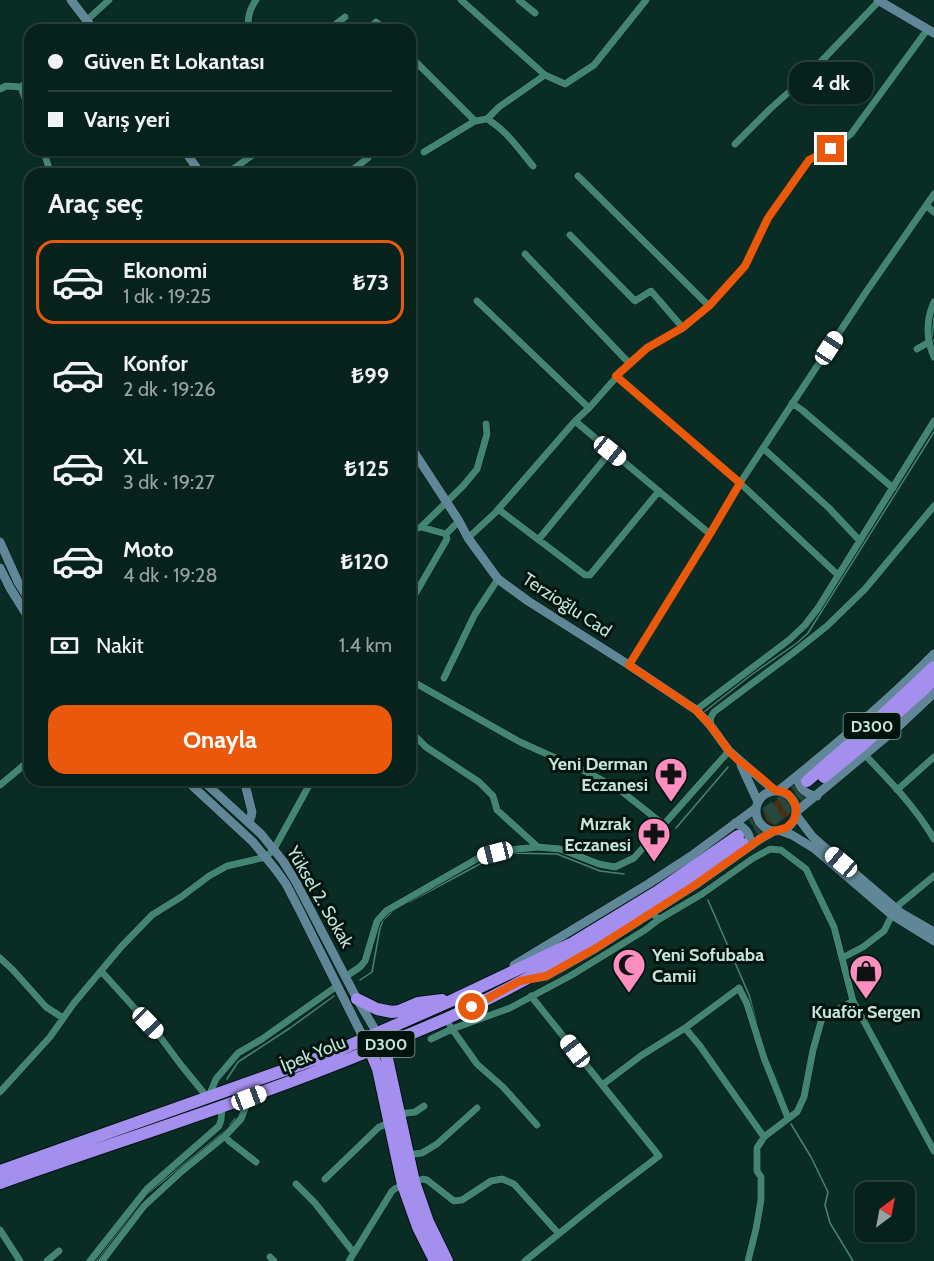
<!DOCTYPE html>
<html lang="tr">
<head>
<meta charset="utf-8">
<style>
  :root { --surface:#07221b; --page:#152f28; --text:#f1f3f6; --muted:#98a4a3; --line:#283f3a; --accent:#ea580c }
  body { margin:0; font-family:Cabin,sans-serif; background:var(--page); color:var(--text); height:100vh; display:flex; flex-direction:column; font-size:22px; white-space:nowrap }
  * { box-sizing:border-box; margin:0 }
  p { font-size:20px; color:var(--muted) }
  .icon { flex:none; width:33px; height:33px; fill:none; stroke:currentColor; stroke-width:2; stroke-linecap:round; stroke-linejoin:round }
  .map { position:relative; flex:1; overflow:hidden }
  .drawer { position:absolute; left:24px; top:168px; width:392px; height:618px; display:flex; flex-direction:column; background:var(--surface); border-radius:18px; box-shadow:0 2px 4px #0004,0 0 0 2px var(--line) }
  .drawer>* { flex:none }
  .banner { position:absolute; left:24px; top:24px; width:392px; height:132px; border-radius:18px; box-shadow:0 2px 4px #0004,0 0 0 2px var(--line); display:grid; align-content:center; height:132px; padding:0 24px; background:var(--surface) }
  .needle { width:39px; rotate:32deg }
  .tools { position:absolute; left:855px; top:1182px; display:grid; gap:12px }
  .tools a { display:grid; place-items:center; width:60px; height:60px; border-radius:12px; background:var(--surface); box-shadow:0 2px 4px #0004,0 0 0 2px var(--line); font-size:30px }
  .end { position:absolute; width:27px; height:27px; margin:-14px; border:8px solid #ea580c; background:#fff; box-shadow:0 0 0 3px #fff }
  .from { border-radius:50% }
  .bubble { position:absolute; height:42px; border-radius:18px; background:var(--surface); box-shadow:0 2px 4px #0004,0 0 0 2px var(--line); font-size:20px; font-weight:800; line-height:42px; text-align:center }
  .car { position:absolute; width:18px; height:36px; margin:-18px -9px; border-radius:8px; box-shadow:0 0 4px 2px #0007; background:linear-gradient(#fff 24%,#345 0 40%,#fff 0 76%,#345 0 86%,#fff 0) }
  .banner b { display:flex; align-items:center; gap:21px; height:57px; font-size:22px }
  .banner b+b { border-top:2px solid var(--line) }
  .banner i { width:15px; height:15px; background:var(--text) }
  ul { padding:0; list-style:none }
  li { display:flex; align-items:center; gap:18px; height:84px; margin:0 12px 9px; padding:0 12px; border:3px solid transparent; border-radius:18px }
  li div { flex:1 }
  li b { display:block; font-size:22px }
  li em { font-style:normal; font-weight:800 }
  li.selected { border-color:var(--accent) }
  li>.icon { width:54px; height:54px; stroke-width:1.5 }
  h2 { padding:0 24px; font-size:27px; line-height:72px }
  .pay { display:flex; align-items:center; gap:15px; height:66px; padding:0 24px; font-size:22px }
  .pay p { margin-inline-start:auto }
  .primary-button { display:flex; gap:12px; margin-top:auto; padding:12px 24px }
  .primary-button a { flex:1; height:69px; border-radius:18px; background:var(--accent); color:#fff; font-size:24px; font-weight:800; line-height:69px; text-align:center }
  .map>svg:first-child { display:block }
  .green { fill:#4d2d17 }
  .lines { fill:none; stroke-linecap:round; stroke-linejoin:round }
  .stream { stroke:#488476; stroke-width:1.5 }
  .highway-tunnel { stroke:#25493f; stroke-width:12; stroke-dasharray:12 6; stroke-linecap:butt }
  .street-casing { stroke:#01130e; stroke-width:8 }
  .secondary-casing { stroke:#01130e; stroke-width:10 }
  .highway-casing { stroke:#01130e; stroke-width:14 }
  .street { stroke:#438472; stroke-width:7 }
  .secondary { stroke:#608797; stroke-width:9 }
  .highway { stroke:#a48eee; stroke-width:12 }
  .route { stroke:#ea580c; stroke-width:8 }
  .labels { text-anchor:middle; stroke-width:6; stroke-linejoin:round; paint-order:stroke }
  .shield { fill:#00140d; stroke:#8aa69d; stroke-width:1.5 }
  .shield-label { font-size:16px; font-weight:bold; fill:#c5e5db }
  .street-label { font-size:18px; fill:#c5e5db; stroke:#00140d }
  .poi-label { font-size:18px; font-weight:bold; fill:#c5e5db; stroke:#00140d; text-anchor:end }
</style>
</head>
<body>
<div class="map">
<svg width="934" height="1261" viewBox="0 0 934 1261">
  <rect width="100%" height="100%" fill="#092d24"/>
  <path class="green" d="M778,799C784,801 790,806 790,812L789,815L775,825C767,824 765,819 764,811Z"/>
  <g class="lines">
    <path class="stream" d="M934,318L932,338L934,342
      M704,712L751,675L797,643L808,633L934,432
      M676,828L728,767
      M708,900L749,995L756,1021
      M409,902L491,858L510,853L557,854L600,871L624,874
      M360,980L372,972L380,928L383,920L394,910
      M774,1074L784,1100
      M227,1079L238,1062L290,1028L334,996
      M791,1124L811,1157L828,1192L825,1205L830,1223L853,1261
      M230,1125L235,1119
      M147,1194L225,1131
      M97,1261L137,1207"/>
    <path class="highway-tunnel" d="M738,836L807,781
      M743,844L809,789"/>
    <g class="street-casing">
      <path id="street" d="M461,0L545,75L565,84L594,65L646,0
        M519,0L535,13
        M86,21L109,0
        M249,30L248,29C248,17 249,10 256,0
        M328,30L345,17
        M368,30L376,22L386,30
        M410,56L475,121
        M21,87L30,113
        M0,89L6,86L21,87L30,79
        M487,119L499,107L545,75
        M735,144L770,109L809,74L879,1
        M43,150L51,174
        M424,152L475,121L487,119C507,131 518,148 533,166
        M226,174L260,150
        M347,174L368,158
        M578,176L709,306
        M927,206L934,212
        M570,235L635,301L651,291L683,328
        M525,254L629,363
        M477,301L589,408
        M934,302C926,320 926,339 934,357
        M917,349L929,342
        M616,376L740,483L838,575
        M792,403L802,410L893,488
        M575,421L710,534
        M763,448L829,508L860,541
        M498,509L585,575H590L659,491
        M421,527L446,534L459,521
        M410,531L421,527L463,486L477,469L487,434L486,424
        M468,538L495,513L575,421L589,408L629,363L647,348L683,328L709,306L745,266L768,218L809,160L831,149L851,134L927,30
        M539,539L611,451
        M410,603L447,539L446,534
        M629,665L710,534L740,483L866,292L934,194
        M444,678L475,614L498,579
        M410,680L520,742L589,773L620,790L664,825
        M696,710L789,640L805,625L818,608L934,421
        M710,725L711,717L714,712L793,653L827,626L865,589L934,506
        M410,731L426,747L479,782L493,796L497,810L538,847
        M865,755C890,781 916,808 934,839
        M0,785L30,760
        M897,790L934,757
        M895,908L934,876
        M653,913L658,920L702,894L752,859L770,849L781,850L806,869L834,927L853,1001L934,1151
        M0,958L13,970L46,1007L63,1018
        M842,958L863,947L884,931L892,915
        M101,971L158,1034L181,1065L208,1098L216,1079L238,1053L262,1039L337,986
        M345,977L360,967L365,961L377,921L386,911L482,856L508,850L538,847L560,849L599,864L615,867L634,858L729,751
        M450,1026L477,1064L503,1087L537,1125
        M685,1028L700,1046L764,1137
        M431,1039L452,1029L510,1008L570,976L645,930L658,920
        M602,1085L642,1055L685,1028L739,988L747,1004L764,1058L788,1118
        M0,1092L50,1037L74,1003L121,947L152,915L181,897L209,876L227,866L266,857L274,849L312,780
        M399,1114L415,1112L424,1106
        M225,1136L229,1141L256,1162
        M408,1155L422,1153L437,1144L477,1108
        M325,1179L379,1127L389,1123
        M296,1184L315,1203L354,1253
        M0,1230L20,1261
        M270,1257L274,1261
        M47,1261L59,1251
        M90,1261L147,1189L219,1126L221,1120L222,1108
        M102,1261L144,1206L182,1171L225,1136L241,1119L249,1098
        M349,1261L392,1191L396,1188L423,1179L427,1180L454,1201L462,1200L491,1181L502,1179L514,1184L559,1234
        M525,1261L601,1200L659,1156L531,996
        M748,1261L756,1229L761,1200V1177L757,1171V1148L764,1137L797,1112L804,1097L813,1050L822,1018L853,1001"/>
    </g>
    <g class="secondary-casing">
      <path id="secondary" d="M71,0L94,30
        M878,0L934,33
        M184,150L201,174
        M410,446L459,521L468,538L498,579L528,601L629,665L696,710L710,725L729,751L775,791
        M0,542L18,582L30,601
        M0,568L10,588L30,620
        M741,765L758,802
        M797,776C799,788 804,794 817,796
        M186,780L253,842L276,870L286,884L300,911L364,1039
        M202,780L261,834L283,861L295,880L357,999L377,1033
        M244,780L252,812L251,817L248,822
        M756 811a20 20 0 1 1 40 0a20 20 0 1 1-40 0Z
        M778,791C832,748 885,704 934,654
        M796,812L898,727L934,693
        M796,815L812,836L823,846L901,913L934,932
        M735,823C746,828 751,834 750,846
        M781,831L792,835L815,849L892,915L934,941
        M514,965L648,884L691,856L756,808
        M534,978L546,976L596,948L695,885L760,839L774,831"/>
    </g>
    <g class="highway-casing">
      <path id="highway" d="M824,777L859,748L934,680
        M807,781L871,726L934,667
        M357,999L377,1009L392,1012L399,1011L418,1003L442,1000
        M380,1039L386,1054L414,1182L428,1222L447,1261
        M368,1045L378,1069L403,1185L418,1227L435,1261
        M0,1171L330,1054L455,999L573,943L657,892L738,836
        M0,1183C124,1139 250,1100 371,1050C405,1036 439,1023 471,1007C567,961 656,903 743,844"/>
    </g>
    <use href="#street" class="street"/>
    <use href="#secondary" class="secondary"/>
    <use href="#highway" class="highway"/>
  </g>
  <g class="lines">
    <path class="route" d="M472,1007L520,981L546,976L596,948L695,885L760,839L774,831L786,828L794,820L796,812V806L789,795L784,792L775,790L754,772L738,760L729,751L710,725L696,710L629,665L710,534L740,483L616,376L647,348L682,328L709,306L745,266L768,218L809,160L831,149"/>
  </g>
  <defs>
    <g id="pharmacy-pin" transform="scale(1.725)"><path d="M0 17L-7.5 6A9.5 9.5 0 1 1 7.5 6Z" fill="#fd8ebf" stroke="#00140d"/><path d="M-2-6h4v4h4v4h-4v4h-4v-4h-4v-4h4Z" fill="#111"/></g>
    <g id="mosque-pin" transform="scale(1.725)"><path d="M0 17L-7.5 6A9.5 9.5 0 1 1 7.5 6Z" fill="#fd8ebf" stroke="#00140d"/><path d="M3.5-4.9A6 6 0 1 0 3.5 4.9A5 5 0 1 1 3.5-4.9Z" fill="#111"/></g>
    <g id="shop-pin" transform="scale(1.725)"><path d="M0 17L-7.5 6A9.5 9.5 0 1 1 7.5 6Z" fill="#fd8ebf" stroke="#00140d"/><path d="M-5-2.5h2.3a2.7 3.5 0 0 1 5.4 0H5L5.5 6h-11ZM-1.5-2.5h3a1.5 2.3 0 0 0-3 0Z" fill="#111"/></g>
  </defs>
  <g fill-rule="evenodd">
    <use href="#pharmacy-pin" x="671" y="774"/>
    <use href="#pharmacy-pin" x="654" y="834"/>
    <use href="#mosque-pin" x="629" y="965"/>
    <use href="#shop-pin" x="866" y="971"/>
  </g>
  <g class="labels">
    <g class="shield">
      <rect x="843.5" y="713" width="57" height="26" rx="4.5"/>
      <rect x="357.5" y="1031" width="57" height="26" rx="4.5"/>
    </g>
    <g class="shield-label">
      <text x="872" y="732">D300</text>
      <text x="386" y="1050">D300</text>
    </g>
    <g class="street-label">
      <text transform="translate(567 605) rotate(33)" y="6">Terzioğlu Cad</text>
      <text transform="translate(320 897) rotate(60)" y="6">Yüksel 2. Sokak</text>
      <text transform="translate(313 1054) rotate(-22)" y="6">İpek Yolu</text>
    </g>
    <g class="poi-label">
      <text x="648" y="770">Yeni Derman<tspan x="648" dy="21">Eczanesi</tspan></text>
      <text x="631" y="830">Mızrak<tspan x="631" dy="21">Eczanesi</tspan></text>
      <text x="652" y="961" text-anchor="start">Yeni Sofubaba<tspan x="652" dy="21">Camii</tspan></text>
      <text x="866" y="1018" text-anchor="middle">Kuaför Sergen</text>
    </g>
  </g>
</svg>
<div class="tools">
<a><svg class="needle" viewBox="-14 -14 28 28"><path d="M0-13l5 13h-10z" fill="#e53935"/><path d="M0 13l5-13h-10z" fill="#98a4a3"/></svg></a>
</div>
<i class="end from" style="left:472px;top:1007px"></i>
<i class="end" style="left:831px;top:149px"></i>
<div class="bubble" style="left:789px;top:62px;width:84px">4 dk</div>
<i class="car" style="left:829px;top:348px;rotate:33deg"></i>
<i class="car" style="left:610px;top:451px;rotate:129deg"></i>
<i class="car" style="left:495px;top:853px;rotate:256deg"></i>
<i class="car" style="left:841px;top:862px;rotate:310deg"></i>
<i class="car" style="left:148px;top:1023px;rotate:136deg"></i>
<i class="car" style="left:575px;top:1051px;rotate:322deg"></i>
<i class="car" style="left:249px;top:1098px;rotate:69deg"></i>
<div class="banner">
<b><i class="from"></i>Güven Et Lokantası</b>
<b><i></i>Varış yeri</b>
</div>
<section class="drawer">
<h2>Araç seç</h2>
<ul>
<li class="selected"><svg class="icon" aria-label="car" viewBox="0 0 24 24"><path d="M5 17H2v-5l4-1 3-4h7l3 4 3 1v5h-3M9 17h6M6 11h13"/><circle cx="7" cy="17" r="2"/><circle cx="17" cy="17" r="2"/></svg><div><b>Ekonomi</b><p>1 dk · 19:25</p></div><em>₺73</em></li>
<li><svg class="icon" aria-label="car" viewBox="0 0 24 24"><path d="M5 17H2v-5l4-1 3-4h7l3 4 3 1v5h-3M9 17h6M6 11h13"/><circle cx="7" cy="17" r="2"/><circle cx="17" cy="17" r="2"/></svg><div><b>Konfor</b><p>2 dk · 19:26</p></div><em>₺99</em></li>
<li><svg class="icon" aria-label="car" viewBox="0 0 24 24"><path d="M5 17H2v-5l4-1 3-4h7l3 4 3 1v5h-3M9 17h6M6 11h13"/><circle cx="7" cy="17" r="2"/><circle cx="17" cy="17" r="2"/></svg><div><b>XL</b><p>3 dk · 19:27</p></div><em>₺125</em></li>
<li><svg class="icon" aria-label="car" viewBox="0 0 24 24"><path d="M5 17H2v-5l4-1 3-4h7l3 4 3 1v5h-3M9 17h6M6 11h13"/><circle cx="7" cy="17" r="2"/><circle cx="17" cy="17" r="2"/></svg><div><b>Moto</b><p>4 dk · 19:28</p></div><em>₺120</em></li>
</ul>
<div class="pay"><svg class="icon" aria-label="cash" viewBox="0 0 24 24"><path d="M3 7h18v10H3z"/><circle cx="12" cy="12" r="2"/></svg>Nakit<p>1.4 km</p></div>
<div class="primary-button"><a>Onayla</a></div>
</section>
</div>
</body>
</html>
